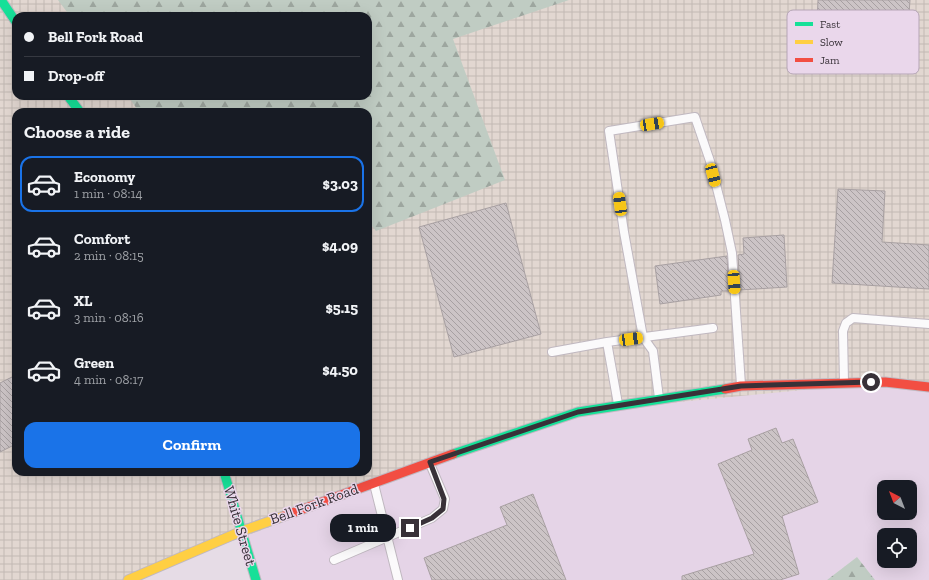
<!DOCTYPE html>
<html lang="en">
<head>
<meta charset="utf-8">
<style>
  :root { --surface:#171b24; --page:#20242c; --text:#f1f3f6; --muted:#9ea1a6; --line:#363941; --accent:#1a73e8 }
  body { margin:0; font-family:"Zilla Slab",serif; background:var(--page); color:var(--text); height:100vh; display:flex; flex-direction:column; font-size:15px; white-space:nowrap }
  * { box-sizing:border-box; margin:0 }
  p { font-size:13px; color:var(--muted) }
  .icon { flex:none; width:22px; height:22px; fill:none; stroke:currentColor; stroke-width:2; stroke-linecap:round; stroke-linejoin:round }
  .map { position:relative; flex:1; overflow:hidden }
  .drawer { position:absolute; left:12px; top:108px; width:360px; height:368px; display:flex; flex-direction:column; background:var(--surface); border-radius:12px; box-shadow:0 4px 16px #0002 }
  .drawer>* { flex:none }
  .banner { position:absolute; left:12px; top:12px; width:360px; height:88px; border-radius:12px; box-shadow:0 4px 16px #0002; display:grid; align-content:center; height:88px; padding:0 12px; background:var(--surface) }
  .needle { width:26px; rotate:318deg }
  .fabs { position:absolute; left:877px; top:480px; display:grid; gap:8px }
  .fabs a { display:grid; place-items:center; width:40px; height:40px; border-radius:8px; background:var(--surface); box-shadow:0 4px 16px #0002; font-size:20px }
  .end { position:absolute; width:18px; height:18px; margin:-9px; border:5px solid #383138; background:#fff; box-shadow:0 0 0 2px #fff }
  .from { border-radius:50% }
  .bubble { position:absolute; height:28px; border-radius:12px; background:var(--surface); box-shadow:0 4px 16px #0002; font-size:13px; font-weight:700; line-height:28px; text-align:center }
  .car { position:absolute; width:12px; height:24px; margin:-12px -6px; border-radius:5px; box-shadow:0 0 3px 1px #0007; background:linear-gradient(#f5c518 24%,#345 0 40%,#f5c518 0 76%,#345 0 86%,#f5c518 0) }
  .banner b { display:flex; align-items:center; gap:14px; height:38px; font-size:15px }
  .banner b+b { border-top:1px solid var(--line) }
  .banner i { width:10px; height:10px; background:var(--text) }
  ul { padding:0; list-style:none }
  li { display:flex; align-items:center; gap:12px; height:56px; margin:0 8px 6px; padding:0 4px; border:2px solid transparent; border-radius:12px }
  li div { flex:1 }
  li b { display:block; font-size:15px }
  li em { font-style:normal; font-weight:700 }
  li.on { border-color:var(--accent) }
  li>.icon { width:36px; height:36px; stroke-width:1.5 }
  h2 { padding:0 12px; font-size:18px; line-height:48px }
  .cta { display:flex; gap:8px; margin-top:auto; padding:8px 12px }
  .cta a { flex:1; height:46px; border-radius:12px; background:var(--accent); color:#fff; font-size:16px; font-weight:700; line-height:46px; text-align:center }
  .map>svg:first-child { display:block }
  .built { fill:#e5d4e7; fill-rule:evenodd }
  .industrial { fill:url(#industrial-grid); fill-rule:evenodd }
  .forest { fill:url(#forest-firs) }
  .building { fill:url(#building-back-hatch); stroke:#a8a0a2 }
  .lines { fill:none; stroke-linecap:round; stroke-linejoin:round }
  .lane-casing { stroke:#c0b8c0; stroke-width:10 }
  .fast-casing { stroke:#c0b8c0; stroke-width:11 }
  .slow-casing { stroke:#c0b8c0; stroke-width:11 }
  .jam-casing { stroke:#c0b8c0; stroke-width:11 }
  .lane { stroke:#fbfafb; stroke-width:8 }
  .fast { stroke:#16e098; stroke-width:9 }
  .slow { stroke:#ffcf43; stroke-width:9 }
  .jam { stroke:#f24e42; stroke-width:9 }
  .route { stroke:#383138; stroke-width:5 }
  .labels { text-anchor:middle; stroke-width:3; stroke-linejoin:round; paint-order:stroke }
  .street-label { font-size:15px; fill:#383138; stroke:#ead7eb }
  .key { fill:#ead7eb; stroke:#b5a5b5; stroke-width:1 }
  .key-label { font-size:11px; fill:#383138 }
</style>
</head>
<body>
<div class="map">
<svg width="929" height="580" viewBox="0 0 929 580">
  <defs>
    <pattern id="industrial-grid" width="8" height="8" patternUnits="userSpaceOnUse"><rect width="8" height="8" fill="#e2d7d1"/><path d="M0 4h8M4 0v8" fill="none" stroke="#c3b9b4"/></pattern>
    <pattern id="forest-firs" width="22" height="20" patternUnits="userSpaceOnUse"><rect width="22" height="20" fill="#c0ccc3"/><path d="M5 1l3.5 6h-7zM16 11l3.5 6h-7z" fill="#9da69f"/></pattern>
    <pattern id="building-back-hatch" width="6" height="6" patternUnits="userSpaceOnUse"><rect width="6" height="6" fill="#ccc4c6"/><path d="M-1 5l2 2M0 0l6 6M5-1l2 2" fill="none" stroke="#a7a0a2"/></pattern>
  </defs>
  <rect width="100%" height="100%" fill="#e6dce6"/>
  <path class="built" d="M741,386L929,387V580H875L857,557L827,580H256L242,531L578,412ZM884,487H910V513H884ZM884,535H910V561H884Z"/>
  <path class="industrial" d="M0,0H929V387L885,382L578,412L128,580H0ZM16,16H368V96H16ZM16,112H368V472H16Z"/>
  <path class="forest" d="M58,0H569L453,39L505,180L376,231L368,221V112H139L128,96H368V16H70Z
    M857,557L875,580H827Z"/>
  <path class="building" d="M818,0H910L908,28L817,24Z
    M838,189L885,191L882,242L929,245V289L832,283Z
    M506,203L541,334L454,357L419,227Z
    M784,235L787,287L740,290L738,255L744,254L743,238Z
    M727,256L729,291H721V295L660,304L655,266Z
    M16,375V444L0,452V383Z
    M776,428L782,443L793,439L818,502L782,516L799,574L780,580H682V576L754,554L718,464L752,450L748,439Z
    M533,494L566,580H432L424,558L507,525L500,507Z"/>
  <g class="lines">
    <g class="lane-casing">
      <path id="lane" d="M607,342L618,404
        M552,352L607,342L713,328
        M844,382L843,331L846,323L853,318L929,324
        M659,398L653,351L643,337L624,232L609,131L695,117L710,161L725,220L732,253L741,385
        M374,484L398,580
        M334,560L432,518L443,509L445,499L430,464"/>
    </g>
    <g class="fast-casing">
      <path id="fast" d="M1,0L16,22
        M68,96L80,112
        M453,454L578,412L725,389
        M224,472L256,580"/>
    </g>
    <g class="slow-casing">
      <path id="slow" d="M128,580L242,531L284,516"/>
    </g>
    <g class="jam-casing">
      <path id="jam" d="M725,389L741,386L885,382L929,387
        M284,516L453,454"/>
    </g>
    <use href="#lane" class="lane"/>
    <use href="#fast" class="fast"/>
    <use href="#slow" class="slow"/>
    <use href="#jam" class="jam"/>
  </g>
  <g class="lines">
    <path class="route" d="M410,528L432,518L443,509L444,499L430,462L578,412L741,386L871,382"/>
  </g>
  <g class="labels">
    <g class="street-label">
      <text transform="translate(314 504) rotate(-20)" y="5">Bell Fork Road</text>
      <text transform="translate(240 526) rotate(74)" y="5">White Street</text>
    </g>
  </g>
  <rect x="787" y="10" width="132" height="64" rx="6" class="key"/>
  <rect x="795" y="22" width="18" height="4" fill="#16e098"/>
  <rect x="795" y="40" width="18" height="4" fill="#ffcf43"/>
  <rect x="795" y="58" width="18" height="4" fill="#f24e42"/>
  <g class="key-label">
    <text x="820" y="28">Fast</text>
    <text x="820" y="46">Slow</text>
    <text x="820" y="64">Jam</text>
  </g>
</svg>
<div class="fabs">
<a><svg class="needle" viewBox="-14 -14 28 28"><path d="M0-13l5 13h-10z" fill="#e53935"/><path d="M0 13l5-13h-10z" fill="#9ea1a6"/></svg></a>
<a><svg class="icon" aria-label="locate" viewBox="0 0 24 24"><circle cx="12" cy="12" r="6"/><path d="M12 2v4M12 18v4M2 12h4M18 12h4"/></svg></a>
</div>
<i class="end from" style="left:871px;top:382px"></i>
<i class="end" style="left:410px;top:528px"></i>
<div class="bubble" style="left:330px;top:514px;width:66px">1 min</div>
<i class="car" style="left:652px;top:124px;rotate:81deg"></i>
<i class="car" style="left:713px;top:175px;rotate:165deg"></i>
<i class="car" style="left:620px;top:204px;rotate:352deg"></i>
<i class="car" style="left:734px;top:282px;rotate:176deg"></i>
<i class="car" style="left:631px;top:339px;rotate:82deg"></i>
<div class="banner">
<b><i class="from"></i>Bell Fork Road</b>
<b><i></i>Drop-off</b>
</div>
<section class="drawer">
<h2>Choose a ride</h2>
<ul>
<li class="on"><svg class="icon" aria-label="car" viewBox="0 0 24 24"><path d="M5 17H2v-5l4-1 3-4h7l3 4 3 1v5h-3M9 17h6M6 11h13"/><circle cx="7" cy="17" r="2"/><circle cx="17" cy="17" r="2"/></svg><div><b>Economy</b><p>1 min · 08:14</p></div><em>$3.03</em></li>
<li><svg class="icon" aria-label="car" viewBox="0 0 24 24"><path d="M5 17H2v-5l4-1 3-4h7l3 4 3 1v5h-3M9 17h6M6 11h13"/><circle cx="7" cy="17" r="2"/><circle cx="17" cy="17" r="2"/></svg><div><b>Comfort</b><p>2 min · 08:15</p></div><em>$4.09</em></li>
<li><svg class="icon" aria-label="car" viewBox="0 0 24 24"><path d="M5 17H2v-5l4-1 3-4h7l3 4 3 1v5h-3M9 17h6M6 11h13"/><circle cx="7" cy="17" r="2"/><circle cx="17" cy="17" r="2"/></svg><div><b>XL</b><p>3 min · 08:16</p></div><em>$5.15</em></li>
<li><svg class="icon" aria-label="car" viewBox="0 0 24 24"><path d="M5 17H2v-5l4-1 3-4h7l3 4 3 1v5h-3M9 17h6M6 11h13"/><circle cx="7" cy="17" r="2"/><circle cx="17" cy="17" r="2"/></svg><div><b>Green</b><p>4 min · 08:17</p></div><em>$4.50</em></li>
</ul>
<div class="cta"><a>Confirm</a></div>
</section>
</div>
</body>
</html>
